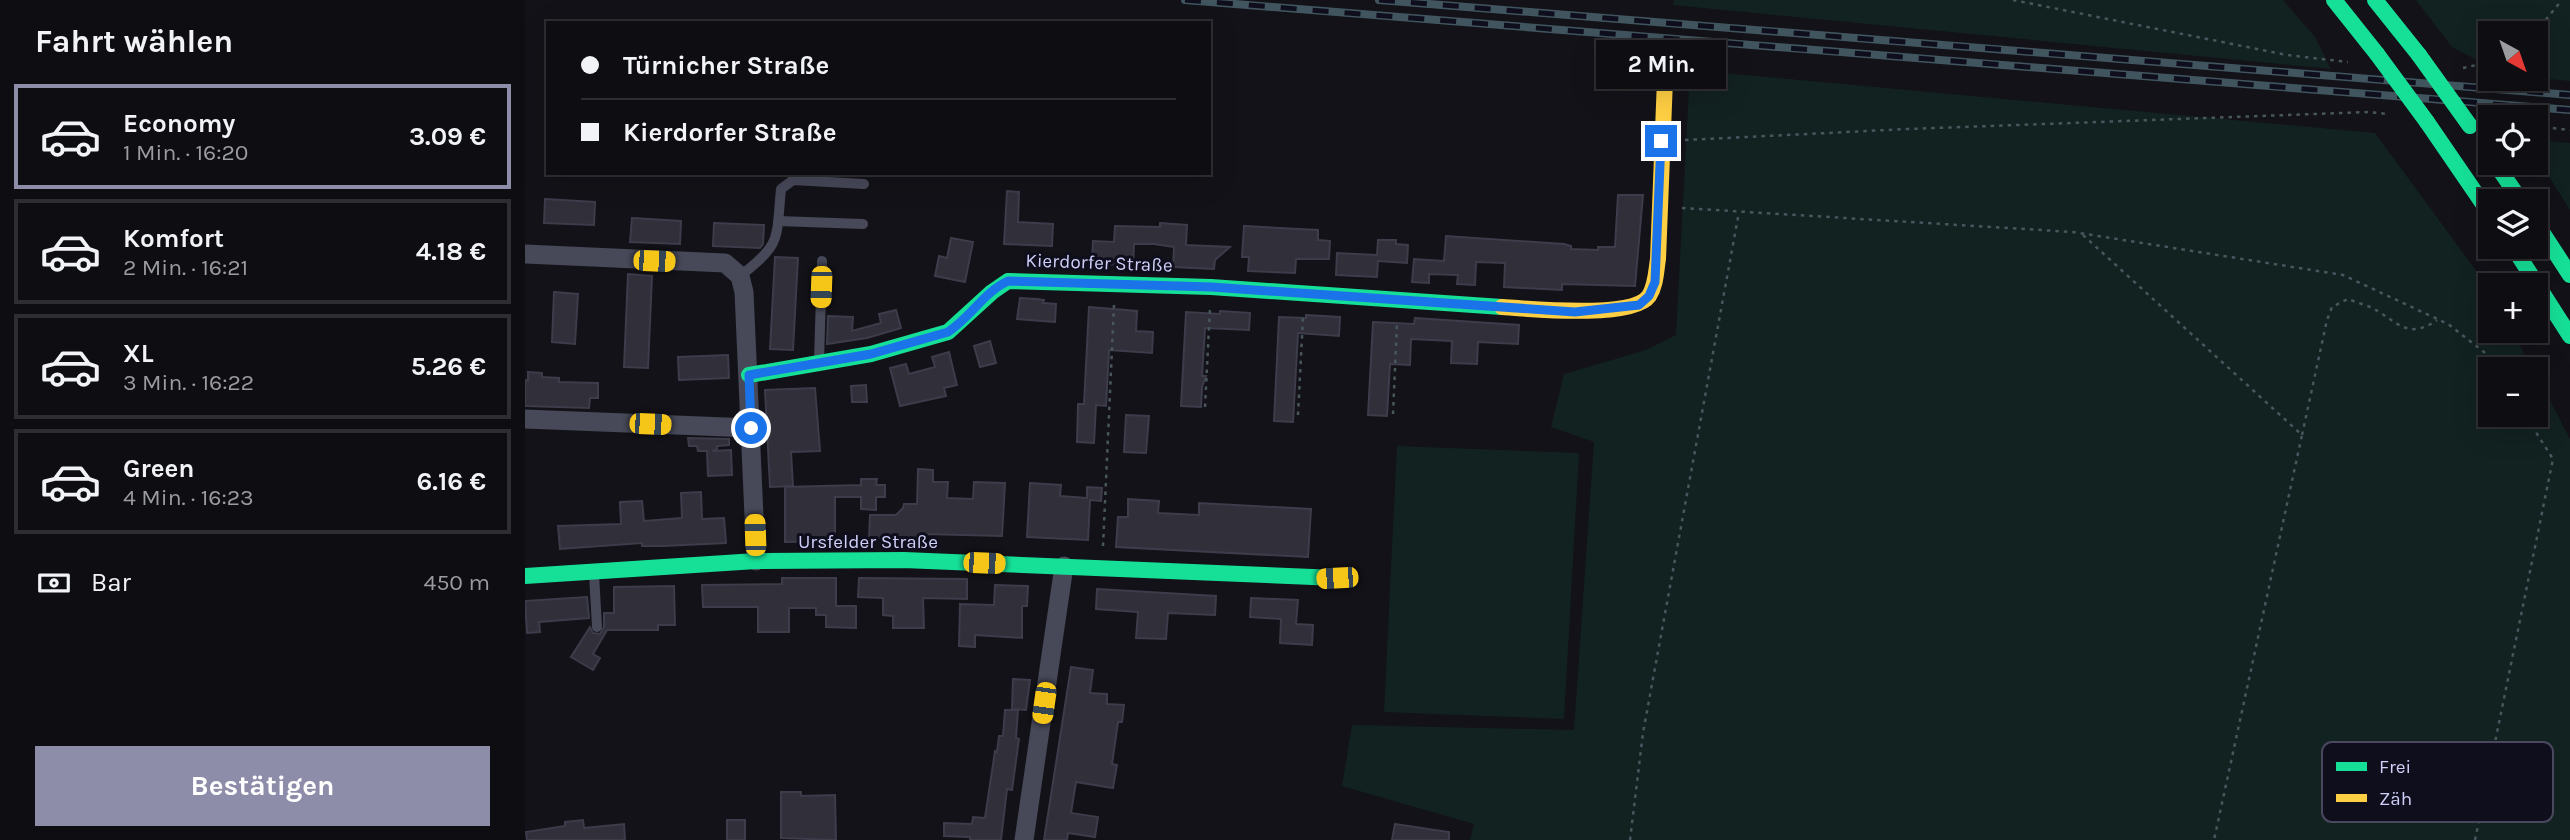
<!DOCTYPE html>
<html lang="de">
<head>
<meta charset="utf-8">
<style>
  :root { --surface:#0e0e12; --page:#17171b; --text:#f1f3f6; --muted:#9b9c9f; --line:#2e2e32; --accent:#8d8daa }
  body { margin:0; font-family:Karla,sans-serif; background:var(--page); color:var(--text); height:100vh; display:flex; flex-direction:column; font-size:26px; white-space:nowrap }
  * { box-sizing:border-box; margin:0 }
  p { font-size:23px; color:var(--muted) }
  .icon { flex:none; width:38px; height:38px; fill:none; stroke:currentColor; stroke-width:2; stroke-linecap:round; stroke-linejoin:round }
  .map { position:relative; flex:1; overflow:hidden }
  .panel { display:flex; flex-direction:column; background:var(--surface); width:525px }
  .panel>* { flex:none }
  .banner { position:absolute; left:21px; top:21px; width:665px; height:154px; border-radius:0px; box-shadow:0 7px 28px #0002,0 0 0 2px var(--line); display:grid; align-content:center; height:154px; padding:0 35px; background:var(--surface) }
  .needle { width:46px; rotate:140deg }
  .fabs { position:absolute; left:1953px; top:21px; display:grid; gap:14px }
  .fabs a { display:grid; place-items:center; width:70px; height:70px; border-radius:0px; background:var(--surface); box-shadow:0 7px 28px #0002,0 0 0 2px var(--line); font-size:35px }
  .end { position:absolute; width:32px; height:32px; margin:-16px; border:9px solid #1a73e8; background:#fff; box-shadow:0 0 0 4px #fff }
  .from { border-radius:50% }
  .bubble { position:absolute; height:49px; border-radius:0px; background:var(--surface); box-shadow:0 7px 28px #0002,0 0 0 2px var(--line); font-size:23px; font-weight:700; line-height:49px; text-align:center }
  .car { position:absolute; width:21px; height:42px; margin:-21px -10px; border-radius:9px; box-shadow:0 0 5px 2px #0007; background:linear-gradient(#f5c518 24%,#345 0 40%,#f5c518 0 76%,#345 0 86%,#f5c518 0) }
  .banner b { display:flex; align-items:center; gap:24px; height:66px; font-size:26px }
  .banner b+b { border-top:2px solid var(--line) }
  .banner i { width:18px; height:18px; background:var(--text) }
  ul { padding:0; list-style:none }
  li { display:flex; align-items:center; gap:21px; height:105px; margin:0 14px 10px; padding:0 21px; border:4px solid var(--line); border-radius:0px }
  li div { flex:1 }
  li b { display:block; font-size:26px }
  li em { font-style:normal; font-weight:700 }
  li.selected { border-color:var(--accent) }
  li>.icon { width:63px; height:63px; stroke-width:1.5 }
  h2 { padding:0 35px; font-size:32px; line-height:84px }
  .pay { display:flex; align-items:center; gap:18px; height:77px; padding:0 35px; font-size:26px }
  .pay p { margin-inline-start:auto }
  .primary-button { display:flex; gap:14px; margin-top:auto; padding:14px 35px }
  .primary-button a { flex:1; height:80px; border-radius:0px; background:var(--accent); color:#fff; font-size:28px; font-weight:700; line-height:80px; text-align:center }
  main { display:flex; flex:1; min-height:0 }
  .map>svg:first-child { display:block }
  .green { fill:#122221 }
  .building { fill:#302f3a; stroke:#3d3c4b; stroke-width:2 }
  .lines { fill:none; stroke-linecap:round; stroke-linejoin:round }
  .path { stroke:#49565e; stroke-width:2.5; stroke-dasharray:3.5 5; stroke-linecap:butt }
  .lane { stroke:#474858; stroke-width:10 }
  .street { stroke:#474858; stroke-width:19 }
  .fast { stroke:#16e098; stroke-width:16 }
  .slow { stroke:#ffcf43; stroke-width:16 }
  .rail-casing { stroke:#41555f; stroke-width:8 }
  .rail { stroke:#0f0e1c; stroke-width:5; stroke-dasharray:16; stroke-linecap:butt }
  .fast-bridge { stroke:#16e098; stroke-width:16 }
  .route { stroke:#1a73e8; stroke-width:9 }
  .labels { text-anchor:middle; stroke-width:6; stroke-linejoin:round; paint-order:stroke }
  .street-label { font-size:19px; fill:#cfcff9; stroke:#0f0e1c }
  .key { fill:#0f0e1c; stroke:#49485e; stroke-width:2 }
  .key-label { font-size:19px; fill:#cfcff9 }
</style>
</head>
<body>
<main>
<section class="panel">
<h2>Fahrt wählen</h2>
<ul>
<li class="selected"><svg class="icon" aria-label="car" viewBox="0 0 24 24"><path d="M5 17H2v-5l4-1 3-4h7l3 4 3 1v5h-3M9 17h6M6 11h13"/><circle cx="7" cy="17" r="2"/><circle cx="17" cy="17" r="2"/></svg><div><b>Economy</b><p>1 Min. · 16:20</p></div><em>3.09 €</em></li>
<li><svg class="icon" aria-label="car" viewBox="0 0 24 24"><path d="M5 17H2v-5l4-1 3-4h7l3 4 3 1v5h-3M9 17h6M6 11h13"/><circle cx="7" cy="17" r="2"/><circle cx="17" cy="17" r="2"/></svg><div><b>Komfort</b><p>2 Min. · 16:21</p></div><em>4.18 €</em></li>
<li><svg class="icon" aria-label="car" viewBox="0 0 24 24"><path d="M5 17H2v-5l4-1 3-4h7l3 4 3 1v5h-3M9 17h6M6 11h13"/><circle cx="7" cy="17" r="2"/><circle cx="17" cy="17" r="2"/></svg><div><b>XL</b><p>3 Min. · 16:22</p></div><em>5.26 €</em></li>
<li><svg class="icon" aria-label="car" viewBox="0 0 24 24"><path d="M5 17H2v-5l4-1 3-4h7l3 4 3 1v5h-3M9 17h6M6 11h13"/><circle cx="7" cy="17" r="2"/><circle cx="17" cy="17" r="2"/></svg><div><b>Green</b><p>4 Min. · 16:23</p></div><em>6.16 €</em></li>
</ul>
<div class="pay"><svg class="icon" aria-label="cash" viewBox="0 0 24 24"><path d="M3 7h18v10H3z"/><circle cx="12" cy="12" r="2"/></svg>Bar<p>450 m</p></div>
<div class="primary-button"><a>Bestätigen</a></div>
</section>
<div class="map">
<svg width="2045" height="840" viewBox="0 0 2045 840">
  <rect width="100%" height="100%" fill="#121218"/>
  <path class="green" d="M1149,0H1758L1790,37L1806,69L1148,5Z
    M1891,0H2045V81L2011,78V33H1965V55L1950,59L1927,47Z
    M1165,70L1850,133L1958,280L1965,293V331H1987L2008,369H1965V415H2011V373L2045,439V840H945L949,824L817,786L827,725L1049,730L1069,442L1026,427L1039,374L1121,350L1151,335Z
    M2011,140L2045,143V210L2011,156Z
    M872,446L1054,453L1039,719L859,712Z"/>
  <path class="building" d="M482,191L494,192L493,222L528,224L527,246L479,244Z
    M1093,195H1118L1110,286L1037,284V290L979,287L980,263L951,262L950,285L932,284L933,275L904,274V283L887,282L889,259L919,261L921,236L1039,244L1046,246V249L1073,250V247H1090Z
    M20,199L70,202L69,225L19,223Z
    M107,218L156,221L155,244L105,242Z
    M189,223L239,225L238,244L235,248L188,246Z
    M635,223L662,225L661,245L705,247L690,260L689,269L648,267L649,247L629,244H609L608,266L567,263L568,241L589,242L590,226L635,227Z
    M719,226L793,230V240L805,241L804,259H771L770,273L723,271L724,257H717Z
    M426,238L448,242L440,282L410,276L414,256L422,258Z
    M853,240H871V244L883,245L882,263L853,261L852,277L811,275L812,253L852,255Z
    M250,257L273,258L268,350L245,349Z
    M103,274L127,276L123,368L99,367Z
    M29,292L53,294L50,344L27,342Z
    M495,298L512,299L519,300L518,303L531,304L530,322L492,319Z
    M564,307L612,311L611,331L628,332L627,353L584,350L581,406L571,405L569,443L552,442L553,404H559Z
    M371,310L376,328L342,338L302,344L303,316L328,317L327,331L356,323L354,314Z
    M695,311L725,313L724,330L680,328L677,376H681L677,387L676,407L656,406L661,312L695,314Z
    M781,315L815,317L814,336L773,333L768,422L749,421L754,317L781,318Z
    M890,318L994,325L993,344L953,342L952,364L926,363L927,341L886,339L885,365L865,364L862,416L843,415L848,322L889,324Z
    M465,341L471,363L455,367L449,346Z
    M424,352L432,385L419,388L421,396L375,406L365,368L381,364L384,374L410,367L407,357Z
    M203,355L204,378L154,380L153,357Z
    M3,372L17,373V377L34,378V382L73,383V398H65L64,408L0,406V380L3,381Z
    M341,385L342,402H327L326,386Z
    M290,388L295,451L266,452L268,486L245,487L240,390Z
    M601,415L624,416L621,453L599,452Z
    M163,438L204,439V445L192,446V450L187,451L206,450L207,475L183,476L182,451H173L172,446H164Z
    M393,469L408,470V482H423L422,498L448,499L449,482L480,483L477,536L398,534V539L344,538L345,515H371L378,508L379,504H392Z
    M336,479H352L351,485H360V497H351V510L336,509V497H310V541L260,542V487L336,485Z
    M505,483L536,485L535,496L562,498V487L577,488L576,501L565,500L563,540L502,537Z
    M176,492L177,519L199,518L201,543L138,546H117V543L35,549L33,526L96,524L95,502L117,501L119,521L157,518L156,493Z
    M603,499L634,501L633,513L674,515V503L786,509L783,557L591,547L593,517H603Z
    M257,578H311V606H331V628L301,627V615H291V608H264V632H233V607H178L177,585L257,584Z
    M334,578L442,579V599L398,598L399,628H368V616L358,615V598L333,597Z
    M470,585L503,586L502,606H497V638L450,635V647L434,646L435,604L469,605Z
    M149,586L150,625H133V630H82L68,654L75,658L68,670L46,657L65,627L68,633L75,634L79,627V613H89V587Z
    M572,589L691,596L690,615L643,613L641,639L611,638L613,612L571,609Z
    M62,597L64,618L14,622L15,632L2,633L0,601Z
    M726,598L773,600L771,624L788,625L787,645L755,643L756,619L725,617Z
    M546,667L568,670L565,693L582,694V704L599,705L597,722H593L587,764L592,765L588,788L551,782L546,813L573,817L570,837L543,833L542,840H519Z
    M488,679L505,680L501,710L487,709Z
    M480,710H493L491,738L494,739L487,790L482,789L476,840H445V837L419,836V823L447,824L448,817L460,818L470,751L472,752L474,736H478Z
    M256,792H276V796L310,795L311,840L256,838Z
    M58,820L59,828L99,824L100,840H2L1,832L40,826V822Z
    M202,820H220V840H202Z
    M870,824L924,832V840H867Z"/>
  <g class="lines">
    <path class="path" d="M1488,0L1762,55L1823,62
      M2010,33L2037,0
      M1938,68L1965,62
      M2011,126L2045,130
      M1160,140L1383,129L1844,112L1863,114
      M1157,208L1548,232L1818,275L1923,324L1959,352L1971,369
      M1558,235L1777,435L1689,840
      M680,407L685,308
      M868,414L872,323
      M773,415L778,317
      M1777,435L1802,320L1807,307L1823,299C1830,302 1838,304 1845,307C1871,319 1881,342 1912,320
      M578,546L589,305
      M1105,840L1118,733L1214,212
      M1950,840L2028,459L2000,415"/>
    <path class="lane" d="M253,221L338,224
      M215,276C257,244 251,240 256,189L268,180L339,184
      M294,361L297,261
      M69,574L72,627"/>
    <path class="street" d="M0,254L200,263L215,276L219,292L231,561
      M0,419L226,428
      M499,840L539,566"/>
    <path class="fast" d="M1809,0L1852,54
      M1850,0L1894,55
      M1902,122L1965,214
      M1970,163L1996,201
      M2011,223L2045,275
      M1988,247L2045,336
      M224,375L346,354L423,332L467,292L483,281L686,287L977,307
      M0,576L231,561L379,560L812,578"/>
    <path class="slow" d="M977,307C1005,309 1108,319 1124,296C1131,285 1131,271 1133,259L1140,79"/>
    <g class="rail-casing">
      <path id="rail" d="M660,0L2045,110
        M854,0L2045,95"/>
    </g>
    <use href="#rail" class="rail"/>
    <path class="fast-bridge" d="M1852,54L1902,122
      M1894,55L1945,126"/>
  </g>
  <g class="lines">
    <path class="route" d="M226,428L224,375L346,354L423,332C446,317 459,292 483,281L686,287L1050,312L1114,305L1124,296L1130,282L1136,141"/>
  </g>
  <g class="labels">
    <g class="street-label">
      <text transform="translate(574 262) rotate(2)" y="7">Kierdorfer Straße</text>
      <text x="343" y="548">Ursfelder Straße</text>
    </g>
  </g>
  <rect x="1797" y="742" width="231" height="80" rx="10" class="key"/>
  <rect x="1811" y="762" width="31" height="9" fill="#16e098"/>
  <rect x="1811" y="794" width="31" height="8" fill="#ffcf43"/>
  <g class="key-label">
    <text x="1854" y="773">Frei</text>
    <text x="1854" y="805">Zäh</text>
  </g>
</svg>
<div class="fabs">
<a><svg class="needle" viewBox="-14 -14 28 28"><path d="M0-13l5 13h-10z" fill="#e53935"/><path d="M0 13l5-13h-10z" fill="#9b9c9f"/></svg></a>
<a><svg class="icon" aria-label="locate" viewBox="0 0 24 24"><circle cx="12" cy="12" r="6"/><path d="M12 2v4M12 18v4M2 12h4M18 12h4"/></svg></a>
<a><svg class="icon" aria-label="layers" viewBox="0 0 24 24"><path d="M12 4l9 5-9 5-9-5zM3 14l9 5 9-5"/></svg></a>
<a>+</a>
<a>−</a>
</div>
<i class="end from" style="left:226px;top:428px"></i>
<i class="end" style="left:1136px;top:141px"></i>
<div class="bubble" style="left:1071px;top:40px;width:130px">2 Min.</div>
<i class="car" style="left:129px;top:261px;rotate:92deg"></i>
<i class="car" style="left:296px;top:287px;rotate:182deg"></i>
<i class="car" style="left:125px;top:424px;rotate:92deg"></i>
<i class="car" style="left:230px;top:535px;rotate:358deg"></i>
<i class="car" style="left:459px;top:563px;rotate:92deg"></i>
<i class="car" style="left:812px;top:578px;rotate:267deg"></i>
<i class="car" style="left:519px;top:703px;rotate:188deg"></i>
<div class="banner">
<b><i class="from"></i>Türnicher Straße</b>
<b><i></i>Kierdorfer Straße</b>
</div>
</div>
</main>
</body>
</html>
